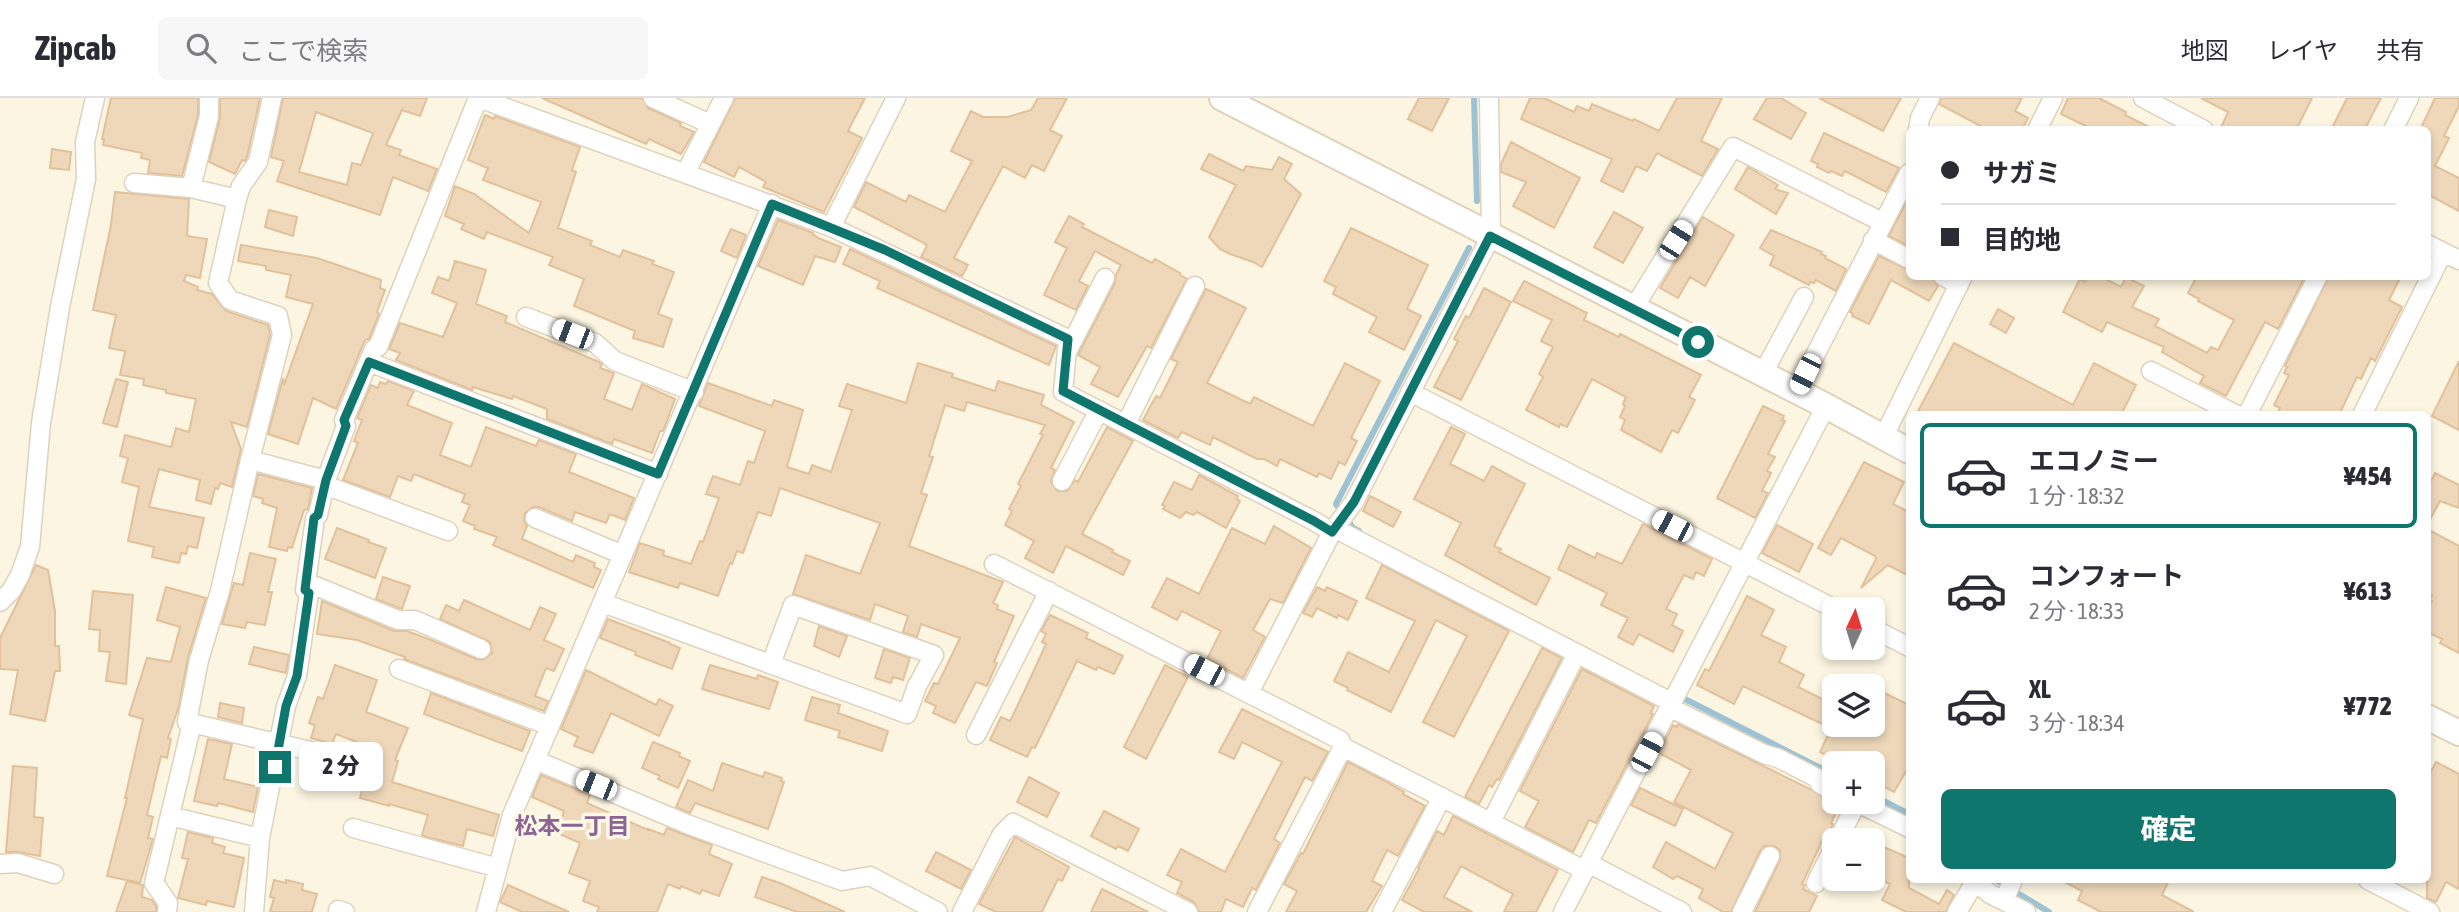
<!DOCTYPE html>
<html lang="ja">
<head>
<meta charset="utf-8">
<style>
  :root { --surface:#fff; --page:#f7f7f7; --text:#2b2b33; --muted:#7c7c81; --line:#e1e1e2; --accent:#0f766e }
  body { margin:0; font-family:"Asap Condensed","Noto Sans JP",sans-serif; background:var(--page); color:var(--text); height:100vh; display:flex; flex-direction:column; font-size:26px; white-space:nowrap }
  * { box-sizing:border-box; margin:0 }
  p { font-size:23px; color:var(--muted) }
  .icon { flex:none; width:38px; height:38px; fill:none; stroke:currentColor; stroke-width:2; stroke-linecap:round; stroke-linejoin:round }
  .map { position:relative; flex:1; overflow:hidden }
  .drawer { position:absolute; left:1906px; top:313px; width:525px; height:472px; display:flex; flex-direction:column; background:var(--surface); border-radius:10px; box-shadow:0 4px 10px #0003 }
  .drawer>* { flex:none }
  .banner { position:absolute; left:1906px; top:28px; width:525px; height:154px; border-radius:10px; box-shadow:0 4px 10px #0003; display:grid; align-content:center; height:154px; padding:0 35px; background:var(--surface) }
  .needle { width:46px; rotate:4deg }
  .fabs { position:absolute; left:1822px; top:499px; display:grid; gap:14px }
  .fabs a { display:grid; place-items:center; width:63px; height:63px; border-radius:10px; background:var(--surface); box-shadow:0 4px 10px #0003; font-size:35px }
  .end { position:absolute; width:32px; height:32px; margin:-16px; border:9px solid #0f766e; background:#fff; box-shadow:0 0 0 4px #fff }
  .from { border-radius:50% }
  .bubble { position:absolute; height:49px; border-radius:10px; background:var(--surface); box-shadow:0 4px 10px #0003; font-size:23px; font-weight:800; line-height:49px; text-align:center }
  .car { position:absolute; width:21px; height:42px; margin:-21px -10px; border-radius:9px; box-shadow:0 0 5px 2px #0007; background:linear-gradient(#fff 24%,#345 0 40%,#fff 0 76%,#345 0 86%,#fff 0) }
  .banner b { display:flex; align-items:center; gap:24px; height:66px; font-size:26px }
  .banner b+b { border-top:2px solid var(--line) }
  .banner i { width:18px; height:18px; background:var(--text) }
  ul { padding:12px 0 0; list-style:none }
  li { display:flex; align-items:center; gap:21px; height:105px; margin:0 14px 10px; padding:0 21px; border:4px solid transparent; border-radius:10px }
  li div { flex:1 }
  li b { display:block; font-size:26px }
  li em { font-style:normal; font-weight:800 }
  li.on { border-color:var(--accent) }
  li>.icon { width:63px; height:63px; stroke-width:1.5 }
  .action { display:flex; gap:14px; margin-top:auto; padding:14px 35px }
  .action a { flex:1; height:80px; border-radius:10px; background:var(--accent); color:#fff; font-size:28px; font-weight:800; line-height:80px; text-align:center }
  header { display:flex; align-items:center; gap:42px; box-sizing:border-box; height:98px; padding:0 35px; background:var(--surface); border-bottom:2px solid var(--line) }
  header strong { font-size:33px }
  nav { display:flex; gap:38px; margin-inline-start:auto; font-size:24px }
  .search { width:490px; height:63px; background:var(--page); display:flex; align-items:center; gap:18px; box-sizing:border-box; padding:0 24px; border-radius:10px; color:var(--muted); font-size:26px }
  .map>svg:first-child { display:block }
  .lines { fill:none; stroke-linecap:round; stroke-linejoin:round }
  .stream { stroke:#9dc2d4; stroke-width:6 }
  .building { fill:#efd8ba; stroke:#e1c19b; stroke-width:2; fill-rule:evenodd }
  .street-casing { stroke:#ded2bd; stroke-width:21 }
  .secondary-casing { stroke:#e0d2b8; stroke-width:28 }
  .street { stroke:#fff; stroke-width:18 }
  .secondary { stroke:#fff; stroke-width:24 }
  .route { stroke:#0f766e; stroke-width:9 }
  .labels { text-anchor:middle; stroke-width:7; stroke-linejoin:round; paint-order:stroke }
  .neighbourhood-label { font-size:23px; font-weight:bold; fill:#8c6594; stroke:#fef9e6 }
</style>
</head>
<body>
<header>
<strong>Zipcab</strong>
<div class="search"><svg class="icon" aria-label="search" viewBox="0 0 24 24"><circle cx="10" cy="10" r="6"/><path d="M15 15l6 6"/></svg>ここで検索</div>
<nav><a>地図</a><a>レイヤ</a><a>共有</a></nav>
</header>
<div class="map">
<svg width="2459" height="814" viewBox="0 0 2459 814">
  <rect width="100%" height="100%" fill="#fbf5e1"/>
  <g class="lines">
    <path class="stream" d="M1474,0L1477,103
      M1359,433L1353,430L1336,406L1469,150
      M1677,597L1834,677
      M1872,697L1909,716
      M1996,782L2049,814"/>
  </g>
  <path class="building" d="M111,0H198V17L182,78L148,75L150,62L141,60L142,55L103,47L104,42L102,41Z
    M220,0H260L247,59L245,63L242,62L235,76L209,64L220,20Z
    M283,0H427L420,18L402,12L386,47L401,52L399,57L437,71L428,93L393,79L380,117L277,83L284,63L271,59ZM316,14L373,35L361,67L352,65L347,87L299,74Z
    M542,0H642L648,10L681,25L680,28L694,34L681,56L649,41L646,46Z
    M735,0H865L848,33L862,40L824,114L763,89L766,84L739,69L734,79L704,64Z
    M1038,0H1067L1050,32L1062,38L1044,73L1032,67L1025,80L1003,68L954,160L968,167L962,178L921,159L927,148L924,145L854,109L866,84L906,104L909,97L945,114L972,63L951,53L971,13L983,19H1008L1031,12Z
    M1419,0H1449L1432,33L1408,21Z
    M1530,0H1544L1574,14L1577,8L1589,13L1592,6L1633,23L1634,21L1659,33L1677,0H1722L1701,43L1718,51L1702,78L1657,55L1647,73L1636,68L1623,94L1601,83L1612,61L1521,21Z
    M1767,0H1781L1806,15L1791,41L1754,21Z
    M1819,0H1901L1883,33Z
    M1941,0H2022L2015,13L2028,20L2022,32H1988L1939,6Z
    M2068,0H2099L2126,14L2125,17L2155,32H2094L2061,16Z
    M2201,0H2312L2296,32H2220L2228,14Z
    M2347,0H2381L2366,29L2364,28L2362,32H2331Z
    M2435,0H2459V8L2444,38L2449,40L2435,68L2459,80V113L2427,96V32H2420Z
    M485,17L494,21L495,18L580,49L572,72L576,74L558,130L592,143L590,147L620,159L623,152L654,163L652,166L674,174L658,216L672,221L663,249L633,240L635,233L574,208L584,181L549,167L553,159L487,134L484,141L461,131L464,126L445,118L455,88L474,96L529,135L541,104L483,82L488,70L468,62Z
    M1824,35L1899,70L1886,94L1845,73L1842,78L1831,73L1829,75L1817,69L1818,66L1811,63Z
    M1511,44L1580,80L1554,130L1513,108L1526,84L1501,74V66Z
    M52,51L71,54L69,72L50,70Z
    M1209,56L1243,73L1246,68L1272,72L1279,59L1292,66L1284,81L1301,96L1262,169L1253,164L1230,156L1220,151L1209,139L1236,87L1201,71Z
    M1748,69L1778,87L1775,91L1788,95L1776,116L1735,91Z
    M115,94L189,101L187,138L207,141L200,180L186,177L184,183L198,189L197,192L212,196L226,213L268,227L270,237L247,329L231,324L241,351L232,389L220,385L218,391L215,390L211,406L196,402L200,382L159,371L149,409L204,420L197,450L188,448L186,456L181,455L179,465L152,459L154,449L128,443L139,389L122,384L128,360L120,358L125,337L171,349L176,330L189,334L196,301L166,295V292L143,287L144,281L120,277L125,253L109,250L116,217L93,212L111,127Z
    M1909,99V148L1889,138Z
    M269,112L297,119L293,138L265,129Z
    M1614,114L1643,130L1623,165L1594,149Z
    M1069,118L1084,126L1082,129L1152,165L1155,161L1180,175V177L1187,181L1151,250L1147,248L1118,299L1091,286L1100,269L1078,257L1115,185L1116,177L1121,167L1095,153L1079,183L1088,188L1076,212L1044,197L1067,150L1055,144Z
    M1703,119L1734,137L1705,188L1690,179L1678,200L1660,190Z
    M778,122L813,135V136L818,140L841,149L835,164L815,158L803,187L758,168Z
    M1351,130L1428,167L1407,211L1421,218L1404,252L1369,234L1377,219L1333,196L1336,189L1324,183Z
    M731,131L746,137L737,160L721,153Z
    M1771,132L1822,154L1821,156L1826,158L1825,160L1846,171L1836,193L1816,182L1814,185L1810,184L1809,187L1770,167L1774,158L1760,150Z
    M241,147L317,160L381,182L380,190L385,192L377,214L379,216L369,241L365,242L336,311L313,300L298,346L268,336L283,280L284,287L313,206L286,199L291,177L266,172V168L238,163Z
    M850,151L1056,248L1049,267L877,190L880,183L843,166Z
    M1879,158L1909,172V178L1932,179L1938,188L1929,203L1891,182L1869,226L1852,218L1853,216L1850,214Z
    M455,163L486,172L476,206L507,218L505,224L599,264L602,266L600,270L614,275L604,301L632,312L642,286L675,301L663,333H660L652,355L614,341L612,346L547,321V311L513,298L512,301L473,289L472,292L396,262L400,255L389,251L400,225L443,239L457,205L432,195L438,179L449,183Z
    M2088,178H2100L2121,189L2126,179L2144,188L2132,209L2159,221L2155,228L2207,255L2211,249L2218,252L2234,222L2198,203L2199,201L2188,195L2197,178H2305L2278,231L2265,224L2226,298L2200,285L2204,278L2162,254L2164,249L2107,224L2102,234L2063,214L2080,181L2085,184Z
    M2329,178H2401L2389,202L2402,209L2375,263L2371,260L2361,281L2357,279L2339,317H2276L2280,310L2274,307L2289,277L2284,275L2287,269L2285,268Z
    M1524,183L1587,215L1584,222L1619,239L1620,236L1701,277L1689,299L1695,302L1678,335L1672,332L1661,354L1621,332L1625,322L1620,319L1625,308L1623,306L1626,299L1592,281L1567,329L1560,326L1559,329L1526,312L1543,279L1539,276L1553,249L1541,243L1552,222L1513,203Z
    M1484,190L1511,204L1461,302L1434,289L1458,243L1454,241L1466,218L1469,220Z
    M1206,191L1246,210L1207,285L1250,306L1254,299L1313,328L1345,265L1380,283L1351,340L1357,343L1345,367L1339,364L1331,381L1319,375L1317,379L1280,361L1277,368L1264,361H1257L1213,339L1210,347L1182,334L1178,340L1143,322L1156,298L1160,300L1178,264L1171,261Z
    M1998,211L2014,220L2006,235L1990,226Z
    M1954,245L2073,307L2094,265L2136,287L2121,317H1916Z
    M2459,263V332L2432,318Z
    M918,265L953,276L952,279L995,293L998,283L1044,297L1041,307L1074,324L1051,370L1055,372L1051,384L1057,393H1067L1075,382L1078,384L1107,329L1133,343L1082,436L1113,452L1112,454L1130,463L1123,477L1066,448L1053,475L1025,460L1034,443L1005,427L1012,413L1009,411L1021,388L1018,386L1043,337L1040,336L1045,327L967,304L964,313L945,307L929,358L933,359L921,395L927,397L909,448L1003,484L993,505L998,507L997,511L1014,518L994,564L997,565L987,588L976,584L955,625L933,615L936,608L925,603L934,585L938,586L960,540L921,526L917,539L903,534L908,518L875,506L870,522L793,496L806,457L860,476L880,425L780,390L771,418L758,414L743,455L737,453L732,466L730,465L718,498L680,485L678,490L629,474L640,445L664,453L663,457L691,466L700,443L703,444L719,400L706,396L713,378L740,387L748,363L754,365L765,333L699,308L708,285L772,308L774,302L803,312L787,369L809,376L812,367L831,374L852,312L839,308L847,286L906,305Z
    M116,281L128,284L117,329L103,325Z
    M388,283L414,293L407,307L452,325L440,357L471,369L486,329L536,348L539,342L576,356L569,374L634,400L625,422L610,416L606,425L575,414L572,423L539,409H533L525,415L524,422L527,428L522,441L573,464L576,457L595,465L594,469L601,472L593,490L493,447L497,439L474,431L475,428L463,423L470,407L462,404L465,396L414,376L411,383L398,378L390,399L343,382L358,345L354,343L362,322L357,320L371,287L378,290L380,284L386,286Z
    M1763,308L1784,318L1782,322L1785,323L1768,356L1775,359L1767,373L1771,375L1762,393L1768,395L1755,420L1717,400Z
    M1451,329L1465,336L1450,366L1484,383L1492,368L1525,386L1494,448L1501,451L1499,454L1550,480L1536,507L1445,457L1461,425L1414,401Z
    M1864,364L1904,384L1893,406L1909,414V478L1888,467L1861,490L1876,461L1875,458L1841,440L1831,457L1818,450Z
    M2435,375L2459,387V410L2440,403L2427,427V390Z
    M258,376L312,390L308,411L304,412L292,450L288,449L287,453L269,449L277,410L262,405L263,401L253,398Z
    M1199,377L1238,398L1237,401L1240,403L1226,430L1197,414L1193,417L1186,414L1180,420L1163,411L1165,408L1162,407L1174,384L1192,392Z
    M1370,398L1401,414L1393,429L1363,413Z
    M1643,426L1712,461L1704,478L1696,474L1693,481L1684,477L1666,511L1677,516L1672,527L1683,533L1673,554L1639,536L1633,547L1618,539L1628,520L1601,507L1607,495L1558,471L1569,447L1595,460L1597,455L1622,466Z
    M1777,427L1813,446L1799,474L1762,455Z
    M1274,428L1311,450L1283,505L1270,501L1253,532L1265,539L1243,580L1207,561L1221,533L1182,513L1177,522L1152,509L1167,480L1199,496L1232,430L1265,446Z
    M337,430L369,442L368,444L386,450L375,480L325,461Z
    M2427,431L2459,448V555L2440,545L2442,541L2427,534V512L2432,503L2429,502L2432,497L2427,495Z
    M250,455L276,461L268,494H272L265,527L247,524L245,530L222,526L234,485L243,487Z
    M36,467L48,472L55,513V548H59L60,573H55L45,623L10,616L18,572L0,571V540Z
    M1382,467L1509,533L1454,639L1423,624L1467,538L1436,522L1391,614L1347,592L1348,590L1334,583L1348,554L1389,574L1415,523L1366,500Z
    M383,479L410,488L402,511L376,501Z
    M166,489L206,500L188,559L179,608L168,640L171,641L167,660L161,658L147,717L153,719L148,740L153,741L140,785L107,778L127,700H125L143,621L129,617L147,560L171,564L180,529L157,522Z
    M1317,489L1325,493L1327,489L1357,503L1348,522L1338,517L1337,520L1317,510L1312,519L1303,515Z
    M93,493L133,497L126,586L106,583L110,554L99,553L100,532L89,531Z
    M1747,498L1774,512L1761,537L1786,549L1779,564L1804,577L1798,589L1832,606L1822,626L1743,588L1734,606L1697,587L1705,571L1709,573Z
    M464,502L530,532L540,509L556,516L544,542L564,551L554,573L546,570L535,598L548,603L544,613L404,561L405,559L357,542L317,536L322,503L394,533H407L431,542L476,561L483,562L492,555L490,544L440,521L446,507L459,513Z
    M1050,517L1088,535L1086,540L1123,558L1114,576L1098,569L1096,572L1077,563L1035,650L1032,649L1027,659L990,642L1001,619L1010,623L1024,594L1046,546L1042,544L1046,536L1041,533Z
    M608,521L670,545V546L680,550L672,571L635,557L636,554L600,540Z
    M819,528L847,538L839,559L814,548Z
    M254,549L289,557L286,575L249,566Z
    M1542,550L1562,560L1499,682L1497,681L1492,689L1489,687L1479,706L1465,699Z
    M884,551L910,560L903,582L893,579L891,585L875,580Z
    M335,567L377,582L366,614L408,630L395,662L398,663L392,684L499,717L493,738L467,731L463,748L427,739L422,737L428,717L389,706V708L360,700L366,677L369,678L378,652L336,636L332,646L311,640L315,627L309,625L318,599L323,601Z
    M710,567L757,581L758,577L778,584L769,611L702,591Z
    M1165,567L1188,579L1146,661L1124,649Z
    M1582,571L1654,608L1651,615L1653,616L1596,725L1589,722L1573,754L1525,729L1539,703L1520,693Z
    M586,572L656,607L659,601L673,608L659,638L611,615L593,655L574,648L578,639L561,631Z
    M1872,589L1909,607V668L1894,694L1877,685L1878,683L1872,680V665H1843L1820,654L1833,626H1872Z
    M431,595L530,633L522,653L424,616Z
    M812,599L840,607L838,615L888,633L882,653L838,639L840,633L805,622Z
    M220,605L244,610L242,625L218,619Z
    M1242,611L1328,654L1312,683L1305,679L1274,741L1280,745L1256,792L1252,790L1243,809L1226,801L1221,814H1199L1194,804L1177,795L1182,784L1167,777L1181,751L1225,774L1282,664L1242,644L1234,661L1219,654Z
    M1678,626L1810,691L1829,703L1840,706L1831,725L1833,726L1827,740L1823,741L1802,786L1805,787L1803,791L1817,798L1809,814H1755L1780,762V752L1774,748H1764L1760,753L1731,814H1723L1699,800L1703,791L1677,778L1673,781L1653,769L1666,744L1715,771L1733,735L1674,704L1691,672L1659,655L1673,627L1677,629Z
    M208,641L232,646L224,681L258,689L253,714L218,705L217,708L194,703Z
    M653,644L680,655L679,658L690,663L678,690L658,681L660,678L642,670Z
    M1348,664L1383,682L1404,694L1403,696L1425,708L1398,758L1387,752L1372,783L1382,788L1366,814H1286L1297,793L1284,786L1301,755L1303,756Z
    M2436,664L2459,676V791L2446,784L2436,804L2427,800V681Z
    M722,665L763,679L765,674L782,680L781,683L784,684L768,731L695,705L690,715L676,709L688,682L713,693Z
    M13,668L37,670L34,719L43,720L40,758L18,754H6Z
    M541,677L590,697L587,705L648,732V731L664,737L667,730L712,747L709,756L732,766L719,798L702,792L700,796L681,788L680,791L668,786L657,814H597L599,809L583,803L590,783L569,775L580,745L557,735L564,713L532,699Z
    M1029,679L1059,695L1047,719L1017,704Z
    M1640,690L1683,711L1675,728L1631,707Z
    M1104,713L1139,731L1128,753L1118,748L1116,751L1091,738Z
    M1453,718L1558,772L1536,814H1504L1513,796L1461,768L1444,799L1472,814H1424L1402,802L1419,771L1418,770L1437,733L1444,737Z
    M188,734L213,740L212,745L225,749L223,755L244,760L234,809L207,803L206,807L178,800L188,761L182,760Z
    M1015,739L1069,769L1062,783L1058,781L1042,814H996L979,806Z
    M1872,744L1909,760V790L1939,806L1947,792L1954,797L1946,814H1906L1882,802L1890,786L1872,778Z
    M936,754L971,772L961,791L926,773Z
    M762,779L780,785L845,814H797L755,799Z
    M274,782L286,785V782L303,786L302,792L317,796L312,814H270L274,800L270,799Z
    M2061,782H2169L2162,797L2194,814H2101L2078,802L2082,793Z
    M127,783L143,787L142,799L152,802L156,808V814H116Z
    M508,787L537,800L569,814H522L500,804Z
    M1102,791L1148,814H1091Z"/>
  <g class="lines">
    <g class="street-casing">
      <path id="street" d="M272,0L258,64L241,88L237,101L218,185L230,202L278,218L282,237L250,362L220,493L199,562L187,624L336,659
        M479,0L831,129L1068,241L1063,294L1314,423L1332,434
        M653,0L710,26
        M2143,0L2204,32
        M1918,32L1920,20L1930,0
        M2037,32L2053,0
        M2393,32L2409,0
        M686,74L724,0
        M134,85L191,90L237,101
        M191,90L209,18V0
        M831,129L896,0
        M1873,142L1909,161
        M2427,146L2459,162
        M1943,178L1959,187
        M1633,211L1733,49L1882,124
        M526,219L595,245L615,263L694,294
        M1068,252L1105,180
        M369,264L658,376
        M2151,273L2237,317
        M1762,277L1804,199
        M1410,294L1835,511
        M1796,294L1909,75
        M2247,317L2318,178
        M2362,317L2443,154
        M1126,326L1195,188
        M1883,340L1963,178
        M250,362L326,382
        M1062,383L1099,312
        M325,387L448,433
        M535,420L623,457
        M1334,430L1673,605
        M994,466L1295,619L1340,642L1343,649L1584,772
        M306,484L398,522H415L481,551
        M0,504L11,493L20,477L30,449L41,325L60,209L86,81L85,44L95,0
        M603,505L907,616L917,588L934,557L793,507L771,566
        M1872,530L1909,549
        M399,571L550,628
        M1249,595L1332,434L1354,404L1491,138L1489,0
        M1671,610L1764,656L1778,660L1817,680L1820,686L1834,693
        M976,637L1049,493
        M535,662L687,726L842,783L870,778L938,814
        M1856,704L1909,730
        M170,718L260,740
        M1491,724L1576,557
        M353,730L498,770
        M1838,742L1857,704
        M1588,765L1682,814
        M0,766L18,765L54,776
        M1974,782L1990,796L2026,814
        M2368,782L2430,814
        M1816,785L1834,749
        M2004,802L2013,782
        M338,812L345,814
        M167,814L168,805L154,785L192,625
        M254,814L260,740L286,608L297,578L309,495L305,492L315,420L318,417L326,382L346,328L344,322L374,251L378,249L478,0
        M486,814L512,717L772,106
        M962,814L1002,736L1013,725L1188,814
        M1257,814L1343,649
        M1382,814L1442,699
        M1563,814L1826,308
        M1742,814L1770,758
        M1957,814L1975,784"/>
    </g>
    <g class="secondary-casing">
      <path id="secondary" d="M1222,0L1826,308L1909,353
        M2427,619L2459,635"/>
    </g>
    <use href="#street" class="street"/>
    <use href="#secondary" class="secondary"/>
  </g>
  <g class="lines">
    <path class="route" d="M275,669L286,608L297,578L309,495L305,492L314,420L318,417L326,382L346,328L344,322L369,264L658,376L772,106L885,152L1068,241L1063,293L1314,423L1332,434L1354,404L1490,138L1698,244"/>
  </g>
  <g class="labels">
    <g class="neighbourhood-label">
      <text x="572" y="736">松本一丁目</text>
    </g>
  </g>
</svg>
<div class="fabs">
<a><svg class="needle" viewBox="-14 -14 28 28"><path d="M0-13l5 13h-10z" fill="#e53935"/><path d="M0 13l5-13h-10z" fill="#7c7c81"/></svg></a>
<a><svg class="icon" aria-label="layers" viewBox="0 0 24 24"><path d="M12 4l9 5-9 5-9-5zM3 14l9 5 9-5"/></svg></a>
<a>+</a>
<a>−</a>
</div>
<i class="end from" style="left:1698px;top:244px"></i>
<i class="end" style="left:275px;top:669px"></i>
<div class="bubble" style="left:299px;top:644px;width:84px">2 分</div>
<i class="car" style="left:1676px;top:142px;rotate:32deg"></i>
<i class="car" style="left:572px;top:236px;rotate:291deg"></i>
<i class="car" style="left:1805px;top:276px;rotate:206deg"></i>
<i class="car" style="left:1672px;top:428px;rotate:297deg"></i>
<i class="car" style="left:1204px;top:572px;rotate:297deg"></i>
<i class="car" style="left:1647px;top:654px;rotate:28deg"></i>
<i class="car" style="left:596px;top:687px;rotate:292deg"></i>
<div class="banner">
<b><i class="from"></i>サガミ</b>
<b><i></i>目的地</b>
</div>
<section class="drawer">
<ul>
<li class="on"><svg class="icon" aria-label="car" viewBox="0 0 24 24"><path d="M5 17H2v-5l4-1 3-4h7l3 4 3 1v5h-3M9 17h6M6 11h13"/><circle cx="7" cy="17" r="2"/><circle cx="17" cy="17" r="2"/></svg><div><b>エコノミー</b><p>1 分 · 18:32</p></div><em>¥454</em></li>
<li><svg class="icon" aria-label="car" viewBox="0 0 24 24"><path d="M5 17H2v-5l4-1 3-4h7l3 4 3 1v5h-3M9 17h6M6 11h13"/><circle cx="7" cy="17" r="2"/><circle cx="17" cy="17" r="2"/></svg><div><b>コンフォート</b><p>2 分 · 18:33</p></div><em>¥613</em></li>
<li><svg class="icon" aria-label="car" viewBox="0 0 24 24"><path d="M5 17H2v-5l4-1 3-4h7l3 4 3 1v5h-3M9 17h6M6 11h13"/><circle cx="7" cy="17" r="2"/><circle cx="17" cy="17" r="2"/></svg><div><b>XL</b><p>3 分 · 18:34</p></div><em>¥772</em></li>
</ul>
<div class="action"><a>確定</a></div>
</section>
</div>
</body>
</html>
